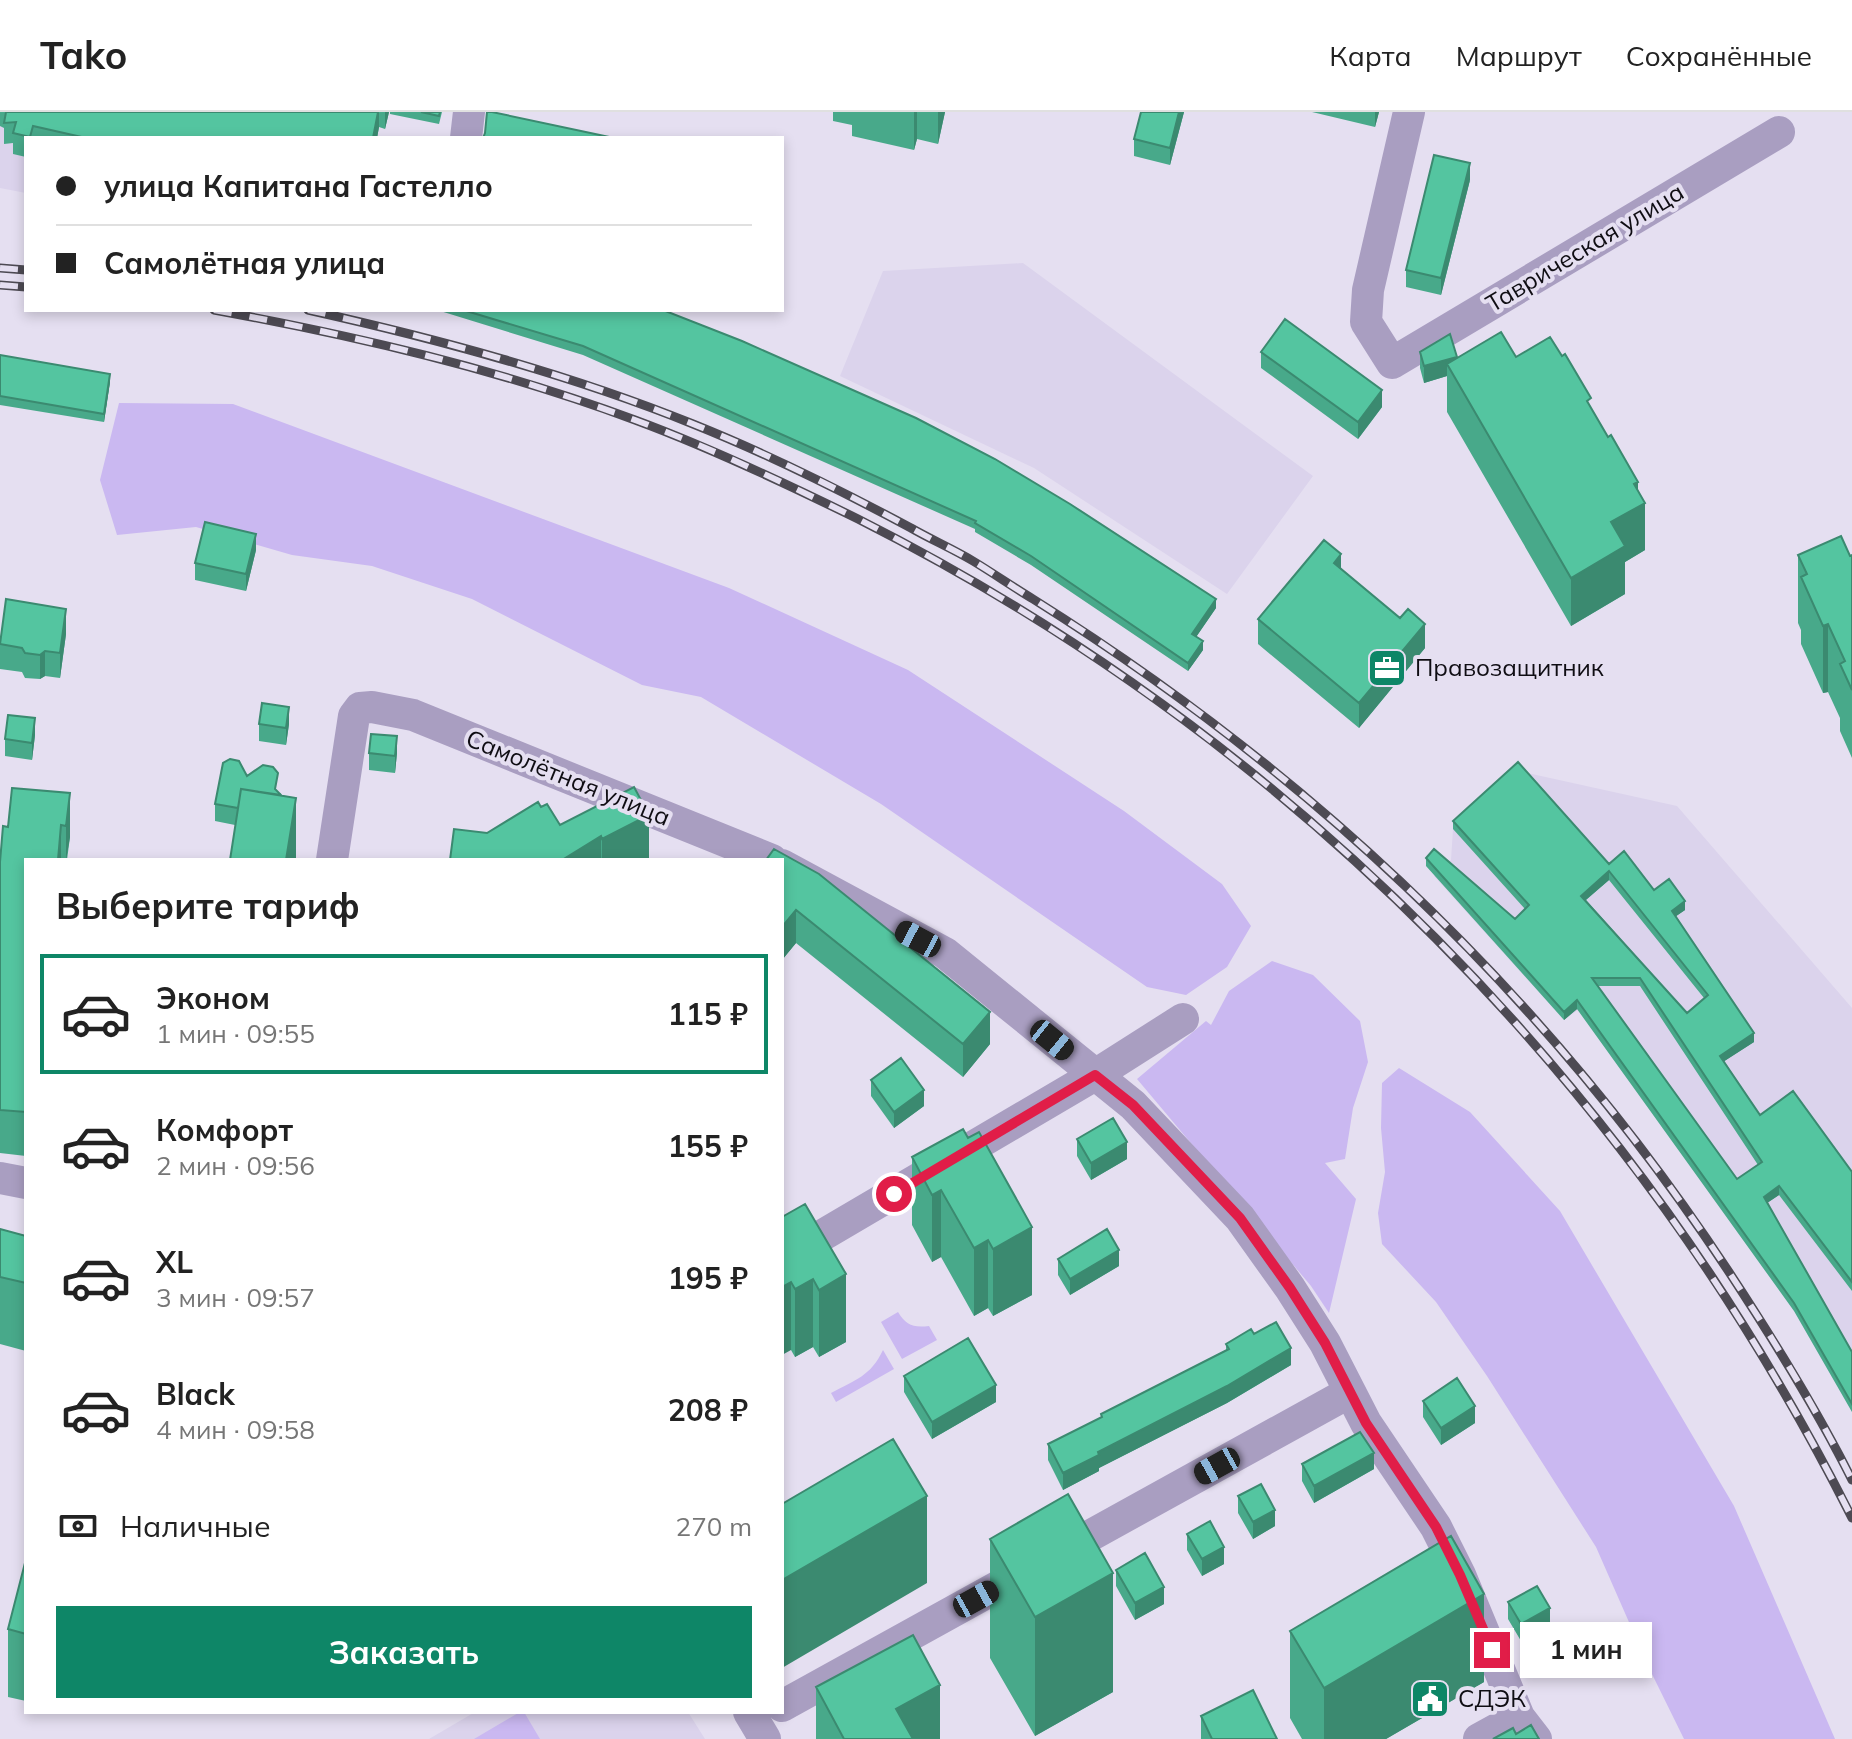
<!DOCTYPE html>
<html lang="ru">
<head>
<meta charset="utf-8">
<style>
  :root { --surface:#fff; --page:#f6f6f6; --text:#222; --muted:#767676; --line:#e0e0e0; --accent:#0e8667 }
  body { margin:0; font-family:Mulish,sans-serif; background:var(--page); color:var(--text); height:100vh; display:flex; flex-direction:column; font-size:30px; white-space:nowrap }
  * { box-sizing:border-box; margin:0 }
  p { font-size:26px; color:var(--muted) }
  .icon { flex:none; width:44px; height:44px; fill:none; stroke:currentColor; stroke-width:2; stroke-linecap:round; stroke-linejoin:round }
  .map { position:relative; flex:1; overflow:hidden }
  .panel { position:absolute; left:24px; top:746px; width:760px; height:856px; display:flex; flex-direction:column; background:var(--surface); border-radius:0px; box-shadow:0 4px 12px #0003 }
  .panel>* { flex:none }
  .hud { position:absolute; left:24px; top:24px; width:760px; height:176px; border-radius:0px; box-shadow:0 4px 12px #0003; display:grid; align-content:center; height:176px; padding:0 32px; background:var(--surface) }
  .end { position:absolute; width:36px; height:36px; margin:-18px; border:10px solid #e11d48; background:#fff; box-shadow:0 0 0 4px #fff }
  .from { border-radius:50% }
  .bubble { position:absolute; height:56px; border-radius:0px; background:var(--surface); box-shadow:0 4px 12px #0003; font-size:26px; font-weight:700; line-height:56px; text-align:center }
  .car { position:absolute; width:24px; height:48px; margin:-24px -12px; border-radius:10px; box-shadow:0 0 6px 2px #0007; background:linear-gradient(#222 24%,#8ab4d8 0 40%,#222 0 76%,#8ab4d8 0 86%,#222 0) }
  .hud b { display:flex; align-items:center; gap:28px; height:76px; font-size:30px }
  .hud b+b { border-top:2px solid var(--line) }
  .hud i { width:20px; height:20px; background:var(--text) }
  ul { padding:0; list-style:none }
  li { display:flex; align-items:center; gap:24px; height:120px; margin:0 16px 12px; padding:0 16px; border:4px solid transparent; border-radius:0px }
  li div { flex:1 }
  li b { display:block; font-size:30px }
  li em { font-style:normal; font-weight:700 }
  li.current { border-color:var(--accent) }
  li>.icon { width:72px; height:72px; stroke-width:1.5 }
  h2 { padding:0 32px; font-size:36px; line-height:96px }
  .pay { display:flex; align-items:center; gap:20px; height:88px; padding:0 32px; font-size:30px }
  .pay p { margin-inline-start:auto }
  .cta { display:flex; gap:16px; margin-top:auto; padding:16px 32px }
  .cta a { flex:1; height:92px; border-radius:0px; background:var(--accent); color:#fff; font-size:32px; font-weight:700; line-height:92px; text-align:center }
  header { display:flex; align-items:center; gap:48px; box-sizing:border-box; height:112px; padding:0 40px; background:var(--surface); border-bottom:2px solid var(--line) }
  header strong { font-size:38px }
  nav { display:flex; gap:44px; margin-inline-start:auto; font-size:28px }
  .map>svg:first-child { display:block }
  .built { fill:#dbd3ec }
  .green { fill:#cab8f1 }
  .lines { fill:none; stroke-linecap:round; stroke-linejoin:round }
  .minor { stroke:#a99ec1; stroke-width:32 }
  .rail-casing { stroke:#4d4a53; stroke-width:9 }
  .rail { stroke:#e5dff1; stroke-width:6; stroke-dasharray:18; stroke-linecap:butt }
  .wall { fill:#48a98a; fill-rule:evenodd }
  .shaded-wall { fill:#3b8a70 }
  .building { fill:#54c5a0; stroke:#3b8a70; stroke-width:2; fill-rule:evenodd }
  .route { stroke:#e11d48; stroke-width:10 }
  .labels { text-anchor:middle; stroke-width:8; stroke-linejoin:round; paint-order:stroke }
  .street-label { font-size:24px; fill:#0f0d13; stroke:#e5dff1 }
  .poi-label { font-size:24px; fill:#0f0d13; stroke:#e5dff1; text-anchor:start }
</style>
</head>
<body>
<header>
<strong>Tako</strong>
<nav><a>Карта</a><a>Маршрут</a><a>Сохранённые</a></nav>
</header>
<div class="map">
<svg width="1852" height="1627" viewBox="0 0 1852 1627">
  <rect width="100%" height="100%" fill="#e5dff1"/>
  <path class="built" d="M0,0L26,26V81L0,76Z
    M1023,151L1313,364L1227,482L1034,356L840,264L883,159Z
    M1518,659L1677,694L1852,896V1300L1794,1199L1578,898L1564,908L1434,764L1451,748L1453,717Z
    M475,1600H688L705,1627H429Z"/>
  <path class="green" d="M119,291L233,292L729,476L908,558L1124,699L1222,772L1251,814L1227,855L1186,883L1147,875L881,692L701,585L642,573L472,487L372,454L292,443L196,415L117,423L100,368Z
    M1272,849L1313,863L1360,909L1368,950L1353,996L1345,1047L1325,1051L1356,1087L1329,1201L1311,1174L1137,967L1206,909L1211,913L1229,879Z
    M1399,956L1470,1000L1560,1099L1734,1394L1835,1627H1684L1650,1558L1596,1435L1487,1264L1436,1190L1382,1132L1378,1101L1385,1060L1381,1016L1382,971Z
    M898,1200C906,1213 913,1216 929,1214L937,1228L902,1247L881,1210Z
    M883,1238L894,1257L836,1290L831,1281C855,1268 871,1264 883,1238Z
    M520,1600H524L540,1627H474Z"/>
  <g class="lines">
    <path class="minor" d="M1409,0L1368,178L1366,210L1392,251L1779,20
      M466,26L469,0
      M332,748L354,604L360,596L372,595L413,603L772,748
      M782,753L945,841L1133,993L1240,1106L1290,1176L1325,1231L1366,1311L1436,1415L1460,1463L1519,1605L1536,1627
      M0,1066L26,1071
      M782,1147L1095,963L1183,907
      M782,1594L1350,1280
      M749,1600L765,1627
      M1479,1627L1519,1605"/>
    <g class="rail-casing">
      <path id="rail" d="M0,156L26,158
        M0,173L26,175
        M214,198C357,224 498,257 635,308C711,336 785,371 858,407C1290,625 1635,974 1852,1406
        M308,198C438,227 569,262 693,312C768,342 840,378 911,416C932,428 953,437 973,449C993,461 1013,475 1033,487C1312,662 1547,884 1729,1160C1773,1227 1816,1296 1852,1368"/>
    </g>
    <use href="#rail" class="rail"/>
  </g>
  <path class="wall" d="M0,0H389L385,17L379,15L377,26H26V45L13,42V31L4,32V16L0,14Z
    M390,0H442L439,12L390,2Z
    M833,0H945L938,32L917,27L914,38L852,24V13L833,9Z
    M1141,0H1184L1170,53L1134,44V27Z
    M1312,0H1379L1375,15Z
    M1470,68L1441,183L1406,175V158Z
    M437,198H663L1216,496L1196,525L1203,538L1188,559L1031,453L975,420V417L583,243Z
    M1261,240L1382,295L1358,327L1261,256Z
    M1420,240L1457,246L1516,245L1591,296L1638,379L1645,438L1625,450V482L1571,514L1447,300V264L1424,271L1420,256Z
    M0,243L110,270L104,310L0,293Z
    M256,438L246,479L195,468V451Z
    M1798,443H1852V646L1840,619V606L1828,580L1823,581L1801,532V518L1798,511Z
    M1341,457L1425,536L1359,616L1258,532V507Z
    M66,522L60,566L45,564L40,567L25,566L22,560L0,557V531Z
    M259,612H289L286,633L259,629Z
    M35,623L32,648L5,644V627Z
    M369,641H397L395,661L369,658Z
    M247,664L277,679L296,748L235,713L215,709V692Z
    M634,675L649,748H450L487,721L541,695L560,713Z
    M70,681V725L67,748H26V1044L0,1041V750Z
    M1453,709L1609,752L1685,798L1676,804L1754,930L1724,949L1760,1003L1852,1060V1179L1779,1083L1767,1091L1852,1240V1300L1794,1199L1577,897L1564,908L1426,754V746L1515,807L1525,797L1453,717ZM1609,768L1704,886L1687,901L1586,788ZM1598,874H1640L1758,1053L1737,1067Z
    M782,748L990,932L963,965L796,831L782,848Z
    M871,968L924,994L894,1016L871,984Z
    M968,1026L1032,1183L993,1204L988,1196L974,1204L941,1145L932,1150L912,1113V1045Z
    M1077,1027L1127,1047L1091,1068L1077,1044Z
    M782,1105L846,1230L819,1245L813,1235L795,1245L791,1238Z
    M0,1117L26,1124V1239L0,1232Z
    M1058,1147L1119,1154L1070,1183L1058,1163Z
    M1254,1222L1291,1253L1227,1291L1099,1356V1359L1063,1378L1048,1348V1332L1101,1306V1302L1226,1238V1232Z
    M904,1264L996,1290L932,1327L904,1280Z
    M1423,1289L1475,1311L1441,1333L1423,1305Z
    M1302,1352L1374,1357L1314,1391L1302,1369Z
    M1238,1384L1275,1414L1253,1427L1238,1401Z
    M1187,1422L1224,1452L1202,1464L1187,1438Z
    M990,1427L1113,1580L1035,1624L990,1546Z
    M26,1447V1589L8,1585V1517Z
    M1116,1458L1164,1492L1135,1508L1116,1474Z
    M1508,1490L1550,1512L1521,1529L1508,1507Z
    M1290,1519L1484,1570L1386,1627H1302L1290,1606Z
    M816,1575L940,1627H816Z
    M1201,1604L1277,1627H1201Z"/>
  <path class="shaded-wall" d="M378,0H379V15L377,26H373Z
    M385,0H389L385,17Z
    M914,0H917V27L914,38Z
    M938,0H945L938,32Z
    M1179,0H1184L1170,53V36Z
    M1375,0H1379L1375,15Z
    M1470,51V68L1441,183V166Z
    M1457,245V261L1447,252V264L1424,271V254Z
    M110,262V270L104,310V302Z
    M1382,278V295L1358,327V310Z
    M1638,370V394L1645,391V438L1625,450V482L1571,514V466L1634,372Z
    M256,422V438L246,479V462Z
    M1341,442V467L1334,451Z
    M1216,487V496L1192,531V522Z
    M66,497V522L60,566V541Z
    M1425,512V536L1359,616V591Z
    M1828,512V580L1823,581V514Z
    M1203,529V538L1188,559V551Z
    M45,539V564L40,567V543Z
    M289,595V612L286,633V616Z
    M35,606V623L32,648V631Z
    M397,624V641L395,661V644Z
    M70,681V725L66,748V714Z
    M296,686V748H286Z
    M649,703V748H602V727Z
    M61,713V748H58Z
    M601,724V748H562Z
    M1609,759V768L1581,792V784Z
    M1685,789V798L1672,807V799Z
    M796,798V831L782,848V815Z
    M1577,888V897L1564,908V900Z
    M990,900V932L963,965V932Z
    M1754,921V930L1720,952V944Z
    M924,978V994L894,1016V1000Z
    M1127,1030V1047L1091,1068V1051Z
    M1779,1074V1083L1764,1093V1085Z
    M941,1078V1145L932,1150V1083Z
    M1032,1115V1183L993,1204V1137Z
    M988,1128V1196L974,1204V1136Z
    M1119,1138V1154L1070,1183V1167Z
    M846,1162V1230L819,1245V1178Z
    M813,1167V1235L795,1245V1177Z
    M791,1170V1238L782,1243V1175Z
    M1291,1236V1253L1227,1291L1099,1356V1359L1063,1378V1361L1098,1340Z
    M996,1273V1290L932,1327V1310Z
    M1475,1294V1311L1441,1333V1316Z
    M1374,1341V1357L1314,1391V1374Z
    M927,1384V1471L782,1556V1468Z
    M1275,1398V1414L1253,1427V1410Z
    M1224,1435V1452L1202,1464V1447Z
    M1113,1461V1580L1035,1624V1505Z
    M1164,1475V1492L1135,1508V1491Z
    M1484,1482V1570L1386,1627H1324V1576Z
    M1550,1496V1512L1521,1529V1512Z
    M940,1573V1627H896V1597Z"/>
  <path class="building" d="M6,0H378L373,26H86L33,14L30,25L13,21L16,10L4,11Z
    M421,0H440L439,4Z
    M487,0H492L614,26H483L485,21Z
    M1141,0H1179L1170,36L1134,27Z
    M1434,43L1470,51L1441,166L1406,158Z
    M463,198H663L742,229L916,306L995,347L1070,392L1216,487L1192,522L1203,529L1188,551L1031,444L975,411L976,409L583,234Z
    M1285,207L1382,278L1358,310L1261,240Z
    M1501,220L1516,245L1550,225L1562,244L1565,242L1591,286L1587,289L1608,325L1611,323L1638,370L1634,372L1645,391L1611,410L1625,434L1571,466L1447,252Z
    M1450,222L1457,245L1424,254L1420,240Z
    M0,243L110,262L104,302L0,284Z
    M205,410L256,422L246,462L195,451Z
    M1841,424L1850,444L1852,443V578L1840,552L1845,549L1828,512L1823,514L1801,465L1807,462L1798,443Z
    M1324,428L1341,442L1334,451L1400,506L1408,497L1425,512L1359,591L1258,507Z
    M6,487L66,497L60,541L45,539L40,543L25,541L22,536L0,532Z
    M262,591L289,595L286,616L259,612Z
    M8,603L35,606L32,631L5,627Z
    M371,622L397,624L395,644L369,641Z
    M230,647L239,649L247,664L263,653L273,655L278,661L275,677L281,683L241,677L238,696L215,692L223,651Z
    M1518,650L1609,752L1624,739L1654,778L1669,767L1685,789L1672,799L1754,921L1720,944L1760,1003L1793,979L1852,1060V1170L1779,1074L1764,1085L1852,1240V1292L1794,1191L1577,888L1564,900L1426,746L1434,737L1515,807L1529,793L1453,709ZM1609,759L1708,883L1687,901L1581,784ZM1592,866H1640L1762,1050L1737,1067Z
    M634,675L649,703L602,727L601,724L562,748H450L454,717L487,721L538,690L541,695L547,692L560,713Z
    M12,676L70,681L66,714L61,713L58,748H26V1000L0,998V750L3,714L8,715Z
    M241,677L296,686L286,748H230Z
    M774,737L819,762L990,900L963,932L796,798L782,815V748H766Z
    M901,946L924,978L894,1000L871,968Z
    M1113,1006L1127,1030L1091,1051L1077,1027Z
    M963,1017L968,1026L979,1020L1032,1115L993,1137L988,1128L974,1136L941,1078L932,1083L912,1045Z
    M805,1092L846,1162L819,1178L813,1167L795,1177L791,1170L782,1175V1105Z
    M0,1117L26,1124V1171L0,1165Z
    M1107,1117L1119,1138L1070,1167L1058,1147Z
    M1276,1210L1291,1236L1227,1274L1098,1340L1099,1343L1063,1361L1048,1332L1102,1305L1101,1302L1229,1237L1226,1232L1251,1217L1254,1222Z
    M968,1226L996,1273L932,1310L904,1264Z
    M1457,1266L1475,1294L1441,1316L1423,1289Z
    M1360,1320L1374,1341L1314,1374L1302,1352Z
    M893,1327L927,1384L782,1468V1392Z
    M1261,1372L1275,1398L1253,1410L1238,1384Z
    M1068,1382L1113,1461L1035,1505L990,1427Z
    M1210,1409L1224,1435L1202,1447L1187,1422Z
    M1451,1424L1484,1482L1324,1576L1290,1519Z
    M1145,1441L1164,1475L1135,1491L1116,1458Z
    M26,1447V1522L8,1517Z
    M1537,1474L1550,1496L1521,1512L1508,1490Z
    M913,1523L940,1573L896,1597L913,1627H844L816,1575Z
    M1253,1578L1277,1627H1212L1201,1604Z
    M1531,1613L1539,1627H1493L1513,1616L1516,1622Z"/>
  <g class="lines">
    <path class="route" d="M894,1082L1095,963L1133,993L1240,1106L1290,1176L1325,1231L1366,1311L1436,1415L1460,1463L1492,1538"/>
  </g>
  <defs>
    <g id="office-square" transform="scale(2)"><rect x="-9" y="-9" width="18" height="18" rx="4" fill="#0e8667" stroke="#e5dff1"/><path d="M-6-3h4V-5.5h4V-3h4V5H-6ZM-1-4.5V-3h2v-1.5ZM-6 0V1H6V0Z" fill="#fff"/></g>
    <g id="civic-square" transform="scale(2)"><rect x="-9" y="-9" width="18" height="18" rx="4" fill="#0e8667" stroke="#e5dff1"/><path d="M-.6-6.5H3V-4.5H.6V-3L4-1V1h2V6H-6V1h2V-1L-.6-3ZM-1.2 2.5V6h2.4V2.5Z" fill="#fff"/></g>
  </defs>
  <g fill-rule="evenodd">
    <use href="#office-square" x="1387" y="556"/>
    <use href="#civic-square" x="1430" y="1587"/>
  </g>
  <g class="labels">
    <g class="street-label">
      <text transform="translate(1585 136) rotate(-31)" y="8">Таврическая улица</text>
      <text transform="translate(568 666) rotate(22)" y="8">Самолётная улица</text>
    </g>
    <g class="poi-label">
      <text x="1415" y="564">Правозащитник</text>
      <text x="1458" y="1595">СДЭК</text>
    </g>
  </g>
</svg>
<i class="end from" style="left:894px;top:1082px"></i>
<i class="end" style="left:1492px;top:1538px"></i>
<div class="bubble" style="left:1520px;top:1510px;width:132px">1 мин</div>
<i class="car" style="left:918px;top:827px;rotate:298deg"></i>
<i class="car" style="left:1052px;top:928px;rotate:129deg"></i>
<i class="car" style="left:1217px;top:1354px;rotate:241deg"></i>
<i class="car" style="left:976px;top:1487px;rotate:61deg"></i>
<div class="hud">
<b><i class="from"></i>улица Капитана Гастелло</b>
<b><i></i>Самолётная улица</b>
</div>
<section class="panel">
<h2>Выберите тариф</h2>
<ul>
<li class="current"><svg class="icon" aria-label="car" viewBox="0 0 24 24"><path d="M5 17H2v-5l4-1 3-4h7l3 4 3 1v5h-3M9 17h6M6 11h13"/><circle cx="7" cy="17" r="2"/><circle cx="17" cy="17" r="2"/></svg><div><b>Эконом</b><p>1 мин · 09:55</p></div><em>115 ₽</em></li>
<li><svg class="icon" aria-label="car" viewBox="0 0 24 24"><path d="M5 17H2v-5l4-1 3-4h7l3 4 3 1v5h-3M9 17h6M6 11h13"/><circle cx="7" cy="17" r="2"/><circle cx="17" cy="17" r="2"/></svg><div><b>Комфорт</b><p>2 мин · 09:56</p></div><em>155 ₽</em></li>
<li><svg class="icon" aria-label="car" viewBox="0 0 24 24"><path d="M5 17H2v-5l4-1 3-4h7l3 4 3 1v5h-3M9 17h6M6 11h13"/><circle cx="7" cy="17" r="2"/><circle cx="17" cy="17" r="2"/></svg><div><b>XL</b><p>3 мин · 09:57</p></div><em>195 ₽</em></li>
<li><svg class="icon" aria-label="car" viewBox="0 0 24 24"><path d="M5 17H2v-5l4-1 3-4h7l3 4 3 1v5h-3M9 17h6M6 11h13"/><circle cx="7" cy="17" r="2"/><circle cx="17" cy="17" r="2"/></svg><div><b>Black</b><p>4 мин · 09:58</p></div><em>208 ₽</em></li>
</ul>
<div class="pay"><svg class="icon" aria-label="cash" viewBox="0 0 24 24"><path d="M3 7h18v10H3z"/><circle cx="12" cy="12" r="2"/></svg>Наличные<p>270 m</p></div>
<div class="cta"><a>Заказать</a></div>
</section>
</div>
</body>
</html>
